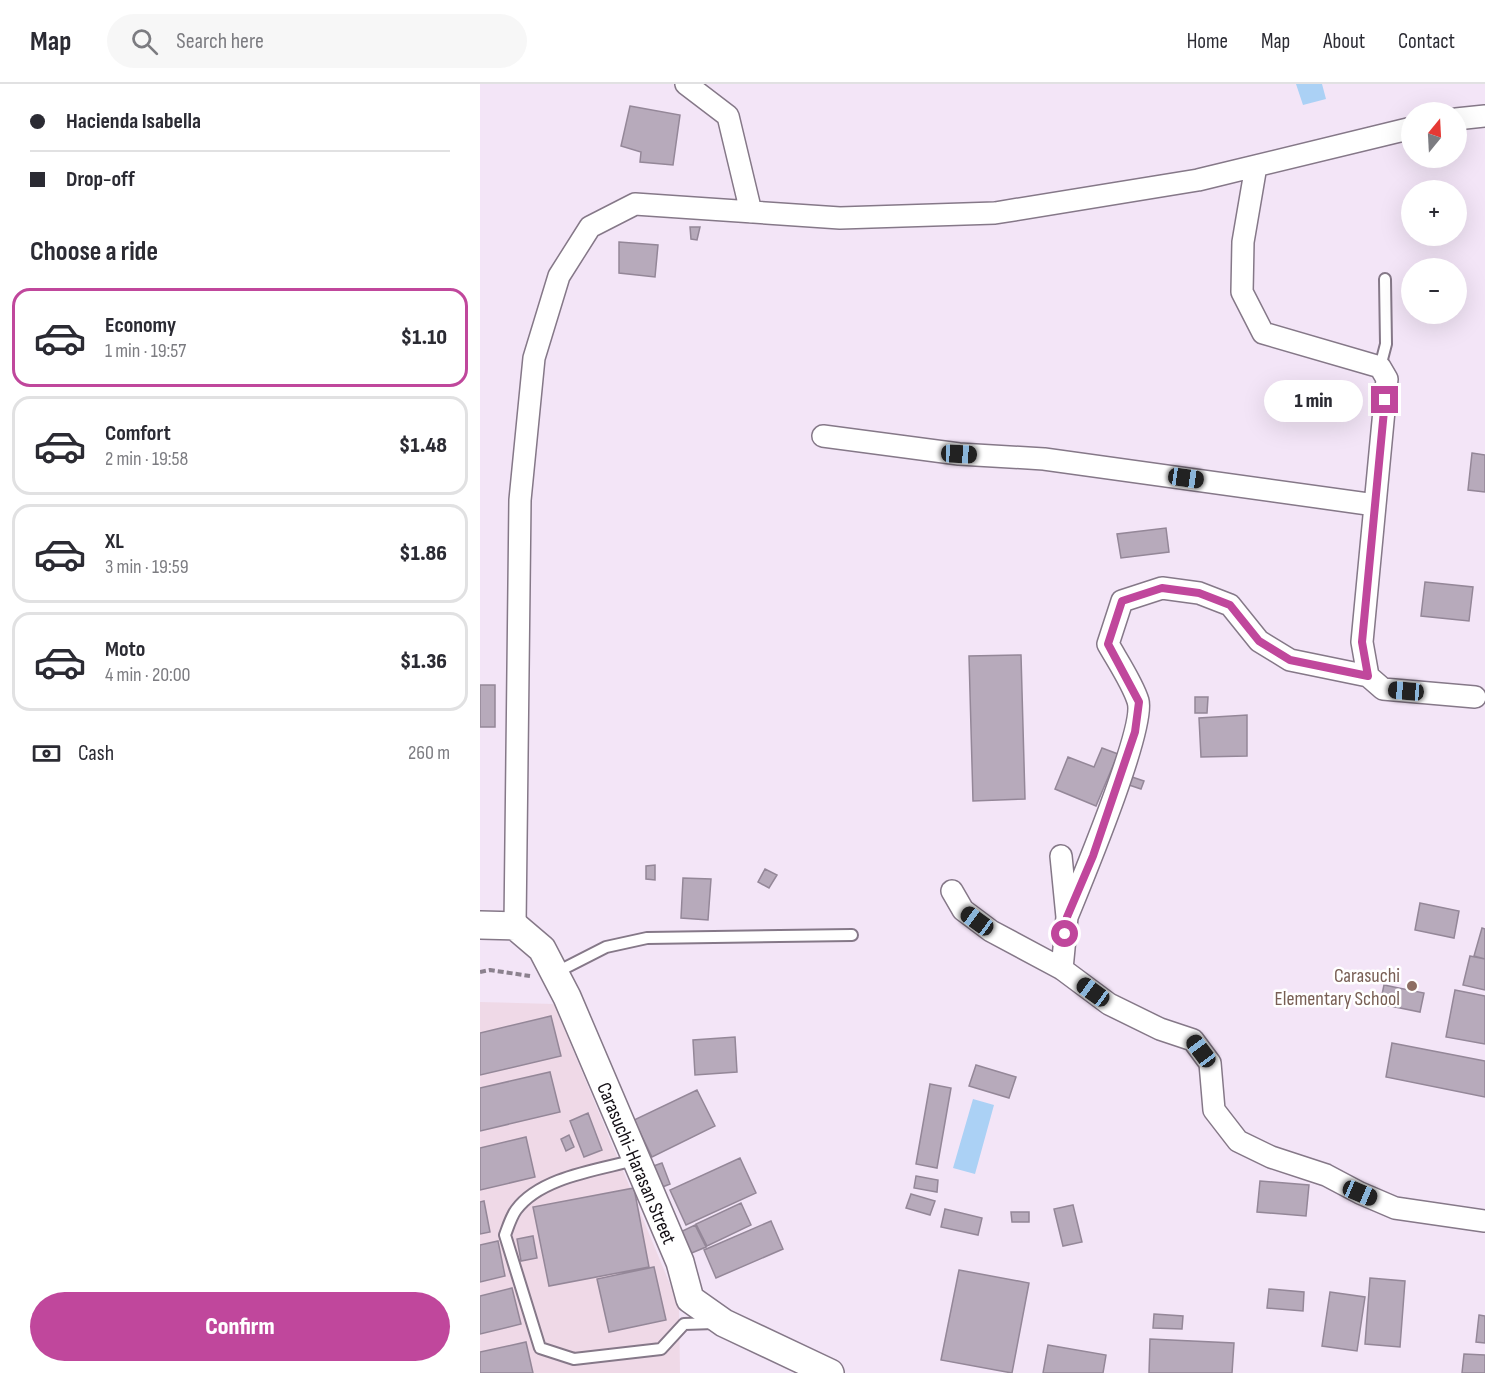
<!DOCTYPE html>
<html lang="en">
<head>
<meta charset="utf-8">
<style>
  :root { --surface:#fff; --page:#f7f7f7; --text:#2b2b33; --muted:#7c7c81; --line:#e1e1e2; --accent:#c0479c }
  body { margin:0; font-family:"Sofia Sans Condensed",sans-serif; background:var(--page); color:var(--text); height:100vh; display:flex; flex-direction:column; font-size:22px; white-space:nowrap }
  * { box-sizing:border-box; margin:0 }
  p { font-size:20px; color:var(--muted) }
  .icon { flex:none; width:33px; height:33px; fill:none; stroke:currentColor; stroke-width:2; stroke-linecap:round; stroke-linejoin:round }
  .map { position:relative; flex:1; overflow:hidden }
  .sheet { display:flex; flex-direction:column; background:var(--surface); width:480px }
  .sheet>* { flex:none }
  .banner { display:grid; align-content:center; height:132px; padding:0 30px; background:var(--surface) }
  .needle { width:39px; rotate:18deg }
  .controls { position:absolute; left:921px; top:18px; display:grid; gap:12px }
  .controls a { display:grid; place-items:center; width:66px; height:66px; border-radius:50%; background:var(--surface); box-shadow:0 6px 24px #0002; font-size:30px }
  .end { position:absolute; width:27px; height:27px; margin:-14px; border:8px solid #c0479c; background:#fff; box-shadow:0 0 0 3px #fff }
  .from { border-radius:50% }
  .bubble { position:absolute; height:42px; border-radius:21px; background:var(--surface); box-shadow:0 6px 24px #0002; font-size:20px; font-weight:800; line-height:42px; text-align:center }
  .car { position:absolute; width:18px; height:36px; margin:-18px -9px; border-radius:8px; box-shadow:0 0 4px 2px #0007; background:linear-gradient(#222 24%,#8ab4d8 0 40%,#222 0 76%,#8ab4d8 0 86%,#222 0) }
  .banner b { display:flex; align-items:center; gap:21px; height:57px; font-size:22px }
  .banner b+b { border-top:2px solid var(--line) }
  .banner i { width:15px; height:15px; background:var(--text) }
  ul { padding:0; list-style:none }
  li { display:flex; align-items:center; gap:18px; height:99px; margin:0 12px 9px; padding:0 18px; border:3px solid var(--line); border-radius:18px }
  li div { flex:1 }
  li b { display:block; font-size:22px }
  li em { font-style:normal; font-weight:800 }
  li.current { border-color:var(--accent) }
  li>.icon { width:54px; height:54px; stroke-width:1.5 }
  h2 { padding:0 30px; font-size:27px; line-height:72px }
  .pay { display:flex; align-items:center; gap:15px; height:66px; padding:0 30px; font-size:22px }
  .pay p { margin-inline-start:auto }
  .button { display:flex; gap:12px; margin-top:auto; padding:12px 30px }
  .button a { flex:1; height:69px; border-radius:36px; background:var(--accent); color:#fff; font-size:24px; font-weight:800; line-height:69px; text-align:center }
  header { display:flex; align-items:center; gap:36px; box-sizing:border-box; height:84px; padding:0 30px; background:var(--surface); border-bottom:2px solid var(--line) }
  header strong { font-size:28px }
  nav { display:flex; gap:33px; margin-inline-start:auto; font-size:21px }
  .search { width:420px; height:54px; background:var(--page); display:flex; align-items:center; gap:15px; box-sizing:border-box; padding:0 21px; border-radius:33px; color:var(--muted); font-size:22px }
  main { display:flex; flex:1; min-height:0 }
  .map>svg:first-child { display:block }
  .industrial { fill:#efd9e7 }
  .water { fill:#abd1f5 }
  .building { fill:#b7aabb; stroke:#948798; stroke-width:1.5 }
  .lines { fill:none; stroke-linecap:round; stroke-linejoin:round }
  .service-casing { stroke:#857888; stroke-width:14 }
  .minor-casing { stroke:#857888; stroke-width:24 }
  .tertiary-casing { stroke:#857888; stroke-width:30 }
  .path { stroke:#8b818e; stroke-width:4; stroke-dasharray:6 3; stroke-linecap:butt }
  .service { stroke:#fff; stroke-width:10 }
  .minor { stroke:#fff; stroke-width:21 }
  .tertiary { stroke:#fff; stroke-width:27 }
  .route { stroke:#c0479c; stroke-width:8 }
  .education-dot { fill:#8d6e63; stroke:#fff; stroke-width:2 }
  .labels { text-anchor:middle; stroke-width:5; stroke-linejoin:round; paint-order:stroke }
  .education-label { font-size:20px; fill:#785e54; stroke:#fff; text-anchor:end }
  .street-label { font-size:20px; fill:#120d13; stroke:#fff }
</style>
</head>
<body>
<header>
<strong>Map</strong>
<div class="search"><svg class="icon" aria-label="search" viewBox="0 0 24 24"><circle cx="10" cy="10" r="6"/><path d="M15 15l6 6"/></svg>Search here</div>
<nav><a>Home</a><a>Map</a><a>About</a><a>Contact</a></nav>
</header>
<main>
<section class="sheet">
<div class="banner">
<b><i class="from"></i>Hacienda Isabella</b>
<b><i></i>Drop-off</b>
</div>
<h2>Choose a ride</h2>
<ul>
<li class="current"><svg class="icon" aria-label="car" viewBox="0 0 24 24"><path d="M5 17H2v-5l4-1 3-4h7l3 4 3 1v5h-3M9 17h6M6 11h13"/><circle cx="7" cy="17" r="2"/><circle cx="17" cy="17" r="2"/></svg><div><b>Economy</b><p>1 min · 19:57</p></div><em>$1.10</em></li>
<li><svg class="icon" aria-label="car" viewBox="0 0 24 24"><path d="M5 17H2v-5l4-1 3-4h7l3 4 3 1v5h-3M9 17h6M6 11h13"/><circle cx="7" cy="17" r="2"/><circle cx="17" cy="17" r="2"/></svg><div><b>Comfort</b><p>2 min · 19:58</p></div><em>$1.48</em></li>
<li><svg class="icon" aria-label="car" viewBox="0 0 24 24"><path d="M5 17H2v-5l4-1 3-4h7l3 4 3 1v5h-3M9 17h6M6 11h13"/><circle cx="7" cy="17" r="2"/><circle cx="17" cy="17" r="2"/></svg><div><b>XL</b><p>3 min · 19:59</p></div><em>$1.86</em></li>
<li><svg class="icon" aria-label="car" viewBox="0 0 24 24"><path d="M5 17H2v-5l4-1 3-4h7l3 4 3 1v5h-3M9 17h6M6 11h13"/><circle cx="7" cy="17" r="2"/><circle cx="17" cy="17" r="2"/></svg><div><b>Moto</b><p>4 min · 20:00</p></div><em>$1.36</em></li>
</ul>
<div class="pay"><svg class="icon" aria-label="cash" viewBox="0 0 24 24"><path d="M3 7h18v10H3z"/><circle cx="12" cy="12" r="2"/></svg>Cash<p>260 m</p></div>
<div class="button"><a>Confirm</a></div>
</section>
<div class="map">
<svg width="1005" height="1289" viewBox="0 0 1005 1289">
  <rect width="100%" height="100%" fill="#f3e5f7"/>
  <path class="industrial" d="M0,918L74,920L199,1222L200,1289H0Z"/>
  <path class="water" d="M816,0H842L846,15L823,21Z
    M493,1015L514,1021L495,1090L473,1084Z"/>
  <path class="building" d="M150,22L200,31L193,81L160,78L161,68L141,62Z
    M210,143H220L217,156L211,155Z
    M139,158L178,161L175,193L139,189Z
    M992,369L1005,371V408L988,406Z
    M686,444L689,468L641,474L637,450Z
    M945,498L993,503L989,537L941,532Z
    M541,571L545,715L493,717L489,572Z
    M0,601H15V643H0Z
    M715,613H728L727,629H715Z
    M767,631V672L721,673L719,634Z
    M622,664L638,670L616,722L575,705L588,673L614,683Z
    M652,693L664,697L661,705L649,701Z
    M175,781V796L166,795V782Z
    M285,785L297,791L289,804L278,798Z
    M203,794L231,795L228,836L201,834Z
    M940,819L979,827L974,854L935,846Z
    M1002,844L1005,845V875L994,872Z
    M990,872L1005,875V906L983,901Z
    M904,901L944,909L940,928L900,920Z
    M975,906L1005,912V960L966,953Z
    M71,932L81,972L0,991V949Z
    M255,953L257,988L215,991L213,956Z
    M912,959L1005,977V1013L906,993Z
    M496,981L536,993L529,1014L489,1002Z
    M70,988L80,1028L0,1047V1004Z
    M450,1000L471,1004L457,1084L436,1080Z
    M217,1006L235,1042L172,1073L154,1036Z
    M108,1029L122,1066L104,1073L90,1037Z
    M89,1051L94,1063L86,1067L81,1055Z
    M46,1053L55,1093L0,1106V1064Z
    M260,1074L276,1109L206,1141L190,1106Z
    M182,1079L190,1100L170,1108L162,1086Z
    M436,1092L458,1096L457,1108L434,1104Z
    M780,1097L829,1101L826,1132L777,1128Z
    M154,1104L169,1183L69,1202L53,1123Z
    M431,1110L455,1117L450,1131L426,1124Z
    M4,1117L10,1148L0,1150V1118Z
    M261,1119L271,1141L227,1162L216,1140Z
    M593,1121L602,1158L583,1162L574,1125Z
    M465,1125L502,1134L498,1151L461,1143Z
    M531,1128H549V1138H532Z
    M291,1137L303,1165L236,1194L224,1166Z
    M215,1141L226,1163L202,1173L192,1152Z
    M53,1152L57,1174L41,1177L37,1155Z
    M18,1157L25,1192L0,1198V1161Z
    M174,1183L186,1236L129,1248L117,1195Z
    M479,1186L549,1199L532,1289L461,1276Z
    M890,1194L925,1197L920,1263L885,1260Z
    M32,1204L41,1240L0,1250V1212Z
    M789,1205L824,1208L823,1227L787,1224Z
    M850,1208L885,1213L877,1267L842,1262Z
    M674,1230L703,1232L702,1245L673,1244Z
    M999,1231L1005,1232V1259L996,1258Z
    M670,1255L754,1259L752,1289H669Z
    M46,1258L53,1289H0V1268Z
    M568,1261L626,1271L623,1289H563Z
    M984,1270L1005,1271V1289H982Z"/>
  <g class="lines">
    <g class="service-casing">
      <path id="service" d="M900,283L906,260L905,195
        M75,889L126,863L167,854L372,851
        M155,1076C118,1086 60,1093 36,1126C31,1133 28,1143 25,1151L60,1264L94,1275L181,1265L204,1240L234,1239"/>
    </g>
    <g class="minor-casing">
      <path id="minor" d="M206,0L248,32L271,128
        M976,35L1005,32
        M776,82L763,158L762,208L783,249L900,283L907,295L882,558L888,592L903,605L995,613
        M343,352L479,370L564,375L895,421
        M581,772L587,833L582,885
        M472,807L483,826L511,847L582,885L629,920L680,945L713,956L730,979L734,1026L758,1057L791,1073L846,1091L880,1109L915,1124L1005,1137
        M587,833C600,801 666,643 658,617C653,600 637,576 628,560L642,517L682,504L719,509L750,521L779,557L810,576L888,592
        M35,842L40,416L54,274L79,192L110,143L155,120L360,134L515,129L718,96L932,44"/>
    </g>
    <g class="tertiary-casing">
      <path id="tertiary" d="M0,841L35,842L62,865L87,913L200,1178L210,1215L244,1239L350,1289"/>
    </g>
    <path class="path" d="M0,888L10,886L50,892"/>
    <use href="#service" class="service"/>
    <use href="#minor" class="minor"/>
    <use href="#tertiary" class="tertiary"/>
  </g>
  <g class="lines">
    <path class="route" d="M585,850L587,833L613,772L655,648L659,618L628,560L642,517L682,504L719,509L750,521L779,557L810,576L888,592L882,558L905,316"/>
  </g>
  <circle class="education-dot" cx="932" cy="902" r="6"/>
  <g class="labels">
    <g class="education-label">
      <text x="920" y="898">Carasuchi<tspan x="920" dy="23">Elementary School</tspan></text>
    </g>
    <g class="street-label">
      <text transform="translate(157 1079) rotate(67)" y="7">Carasuchi-Harasan Street</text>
    </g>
  </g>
</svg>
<div class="controls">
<a><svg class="needle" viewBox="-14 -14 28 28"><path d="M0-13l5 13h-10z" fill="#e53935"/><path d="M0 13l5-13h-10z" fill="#7c7c81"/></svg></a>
<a>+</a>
<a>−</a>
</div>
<i class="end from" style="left:585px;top:850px"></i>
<i class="end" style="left:905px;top:316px"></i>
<div class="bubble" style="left:784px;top:296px;width:99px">1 min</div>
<i class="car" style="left:479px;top:370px;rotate:93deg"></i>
<i class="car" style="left:706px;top:394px;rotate:98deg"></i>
<i class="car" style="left:926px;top:607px;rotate:275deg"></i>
<i class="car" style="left:497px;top:837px;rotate:306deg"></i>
<i class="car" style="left:613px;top:908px;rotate:306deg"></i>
<i class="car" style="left:721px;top:967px;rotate:323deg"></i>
<i class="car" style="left:880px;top:1109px;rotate:113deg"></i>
</div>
</main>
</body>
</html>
